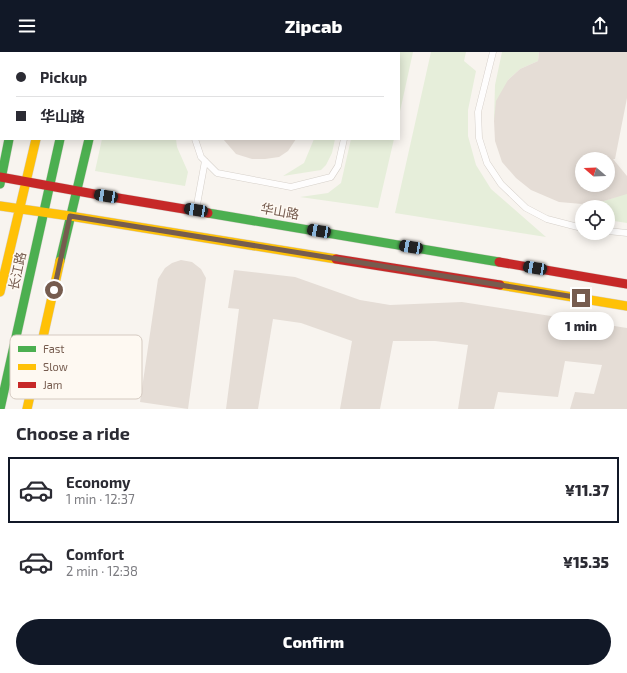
<!DOCTYPE html>
<html lang="en">
<head>
<meta charset="utf-8">
<style>
  :root { --surface:#fff; --page:#f7f7f7; --text:#2b2b33; --muted:#7c7c81; --line:#e1e1e2; --accent:#111827 }
  body { margin:0; font-family:"Exo 2","Noto Sans SC",sans-serif; background:var(--page); color:var(--text); height:100vh; display:flex; flex-direction:column; font-size:15px; white-space:nowrap }
  * { box-sizing:border-box; margin:0 }
  p { font-size:13px; color:var(--muted) }
  .icon { flex:none; width:22px; height:22px; fill:none; stroke:currentColor; stroke-width:2; stroke-linecap:round; stroke-linejoin:round }
  .map { position:relative; height:357px; overflow:hidden }
  .drawer { display:flex; flex-direction:column; background:var(--surface); flex:1 }
  .drawer>* { flex:none }
  .hud { position:absolute; left:0px; top:0px; width:400px; height:88px; box-shadow:0 2px 10px #0003; display:grid; align-content:center; height:88px; padding:0 16px; background:var(--surface) }
  .needle { width:26px; rotate:289deg }
  .controls { position:absolute; left:575px; top:100px; display:grid; gap:8px }
  .controls a { display:grid; place-items:center; width:40px; height:40px; border-radius:50%; background:var(--surface); box-shadow:0 2px 10px #0003; font-size:20px }
  .end { position:absolute; width:18px; height:18px; margin:-9px; border:5px solid #765c4f; background:#fff; box-shadow:0 0 0 2px #fff }
  .from { border-radius:50% }
  .bubble { position:absolute; height:28px; border-radius:14px; background:var(--surface); box-shadow:0 2px 10px #0003; font-size:13px; font-weight:800; line-height:28px; text-align:center }
  .car { position:absolute; width:12px; height:24px; margin:-12px -6px; border-radius:5px; box-shadow:0 0 3px 1px #0007; background:linear-gradient(#222 24%,#8ab4d8 0 40%,#222 0 76%,#8ab4d8 0 86%,#222 0) }
  .hud b { display:flex; align-items:center; gap:14px; height:38px; font-size:15px }
  .hud b+b { border-top:1px solid var(--line) }
  .hud i { width:10px; height:10px; background:var(--text) }
  ul { padding:0; list-style:none }
  li { display:flex; align-items:center; gap:12px; height:66px; margin:0 8px 6px; padding:0 8px; border:2px solid transparent; border-radius:0px }
  li div { flex:1 }
  li b { display:block; font-size:15px }
  li em { font-style:normal; font-weight:800 }
  li.current { border-color:var(--accent) }
  li>.icon { width:36px; height:36px; stroke-width:1.5 }
  h2 { padding:0 16px; font-size:18px; line-height:48px }
  .primary-button { display:flex; gap:8px; margin-top:auto; padding:8px 16px }
  .primary-button a { flex:1; height:46px; border-radius:24px; background:var(--accent); color:#fff; font-size:16px; font-weight:800; line-height:46px; text-align:center }
  header { display:flex; justify-content:space-between; align-items:center; height:52px; padding:0 16px; background:var(--accent); color:#fff; font-size:18px; font-weight:800 }
  .map>svg:first-child { display:block }
  .green { fill:#e6eeda }
  .building { fill:#e5ddd6; fill-rule:evenodd }
  .lines { fill:none; stroke-linecap:round; stroke-linejoin:round }
  .lane-casing { stroke:#d6d0ca; stroke-width:7 }
  .fast-casing { stroke:#d8d1cb; stroke-width:10 }
  .slow-casing { stroke:#d8d1cb; stroke-width:10 }
  .jam-casing { stroke:#d8d1cb; stroke-width:10 }
  .lane { stroke:#fefdfd; stroke-width:6 }
  .fast { stroke:#4caf50; stroke-width:9 }
  .slow { stroke:#ffc107; stroke-width:9 }
  .jam { stroke:#c62828; stroke-width:9 }
  .route { stroke:#765c4f; stroke-width:5 }
  .labels { text-anchor:middle; stroke-width:3; stroke-linejoin:round; paint-order:stroke }
  .street-label { font-size:13px; fill:#765c4f; stroke:#fef9f2 }
  .key { fill:#fef9f2; stroke:#d5cac1; stroke-width:1 }
  .key-label { font-size:11px; fill:#765c4f }
</style>
</head>
<body>
<header><svg class="icon" aria-label="menu" viewBox="0 0 24 24"><path d="M4 6h16M4 12h16M4 18h16"/></svg>Zipcab<svg class="icon" aria-label="share" viewBox="0 0 24 24"><path d="M12 15V3M7 8l5-5 5 5M5 13v7h14v-7"/></svg></header>
<div class="map">
<svg width="627" height="357" viewBox="0 0 627 357">
  <rect width="100%" height="100%" fill="#f8f4ef"/>
  <path class="green" d="M120,0H191V1H119Z
    M370,0H413L399,64V1H370Z
    M431,0H466L464,9L476,19L468,58V84L476,113L491,137L546,185L395,161Z
    M502,0H539L538,9L520,17L508,28L494,69L495,33Z
    M102,87H176L177,95L188,120L185,134L95,119Z
    M314,87H335L332,101L326,113L321,118L283,124L304,111Z
    M351,87H394L378,156L300,145L328,141L341,131Z
    M627,141V171L608,168V155H583L582,152L604,149Z"/>
  <path class="building" d="M539,0H627V46L615,107H613L627,124V142L604,149L582,152L559,150L531,138L516,126L502,110L495,89L494,69L496,49L508,28L520,17L538,9ZM582,107H608V133H582Z
    M223,87H296L288,99L279,105L265,107H252L236,102Z
    M181,208L192,210L201,217L206,226L188,357L140,350L158,227L165,216L172,211Z
    M234,218L295,225L360,248L390,253L462,250L627,276V357H570L575,340L594,342L602,313L565,309L558,345L498,340L494,357H458L468,293L435,289H393L380,357H340L352,289L301,271L273,267L258,357H226L239,257L228,256Z"/>
  <g class="lines">
    <g class="lane-casing">
      <path id="lane" d="M204,0V1
        M493,0L478,60L479,86L487,111L501,132L526,156L547,167L574,174L582,176
        M221,1V0
        M363,1V0
        M195,87L201,105L217,121L291,135L331,125L338,114L344,87
        M196,158L205,109
        M608,179L627,181"/>
    </g>
    <g class="fast-casing">
      <path id="fast" d="M110,0V1
        M0,132L9,87
        M208,161L499,210
        M60,209L89,87
        M0,357L60,87"/>
    </g>
    <g class="slow-casing">
      <path id="slow" d="M28,0V1
        M57,0V1
        M80,0V1
        M0,154L70,164L336,207
        M500,233L627,254
        M0,240L36,87
        M27,357L60,209"/>
    </g>
    <g class="jam-casing">
      <path id="jam" d="M0,125L94,142L208,161
        M336,207L500,233
        M499,210L627,232"/>
    </g>
    <use href="#lane" class="lane"/>
    <use href="#fast" class="fast"/>
    <use href="#slow" class="slow"/>
    <use href="#jam" class="jam"/>
  </g>
  <g class="lines">
    <path class="route" d="M54,238L70,164L581,246"/>
  </g>
  <g class="labels">
    <g class="street-label">
      <text transform="translate(280 159) rotate(10)" y="5">华山路</text>
      <text transform="translate(17 219) rotate(-78)" y="5">长江路</text>
    </g>
  </g>
  <rect x="10" y="283" width="132" height="64" rx="6" class="key"/>
  <rect x="18" y="294" width="18" height="6" fill="#4caf50"/>
  <rect x="18" y="312" width="18" height="6" fill="#ffc107"/>
  <rect x="18" y="330" width="18" height="6" fill="#c62828"/>
  <g class="key-label">
    <text x="43" y="301">Fast</text>
    <text x="43" y="319">Slow</text>
    <text x="43" y="337">Jam</text>
  </g>
</svg>
<div class="controls">
<a><svg class="needle" viewBox="-14 -14 28 28"><path d="M0-13l5 13h-10z" fill="#e53935"/><path d="M0 13l5-13h-10z" fill="#7c7c81"/></svg></a>
<a><svg class="icon" aria-label="locate" viewBox="0 0 24 24"><circle cx="12" cy="12" r="6"/><path d="M12 2v4M12 18v4M2 12h4M18 12h4"/></svg></a>
</div>
<i class="end from" style="left:54px;top:238px"></i>
<i class="end" style="left:581px;top:246px"></i>
<div class="bubble" style="left:548px;top:260px;width:66px">1 min</div>
<i class="car" style="left:106px;top:144px;rotate:279deg"></i>
<i class="car" style="left:196px;top:158px;rotate:279deg"></i>
<i class="car" style="left:319px;top:179px;rotate:280deg"></i>
<i class="car" style="left:411px;top:195px;rotate:280deg"></i>
<i class="car" style="left:535px;top:216px;rotate:280deg"></i>
<div class="hud">
<b><i class="from"></i>Pickup</b>
<b><i></i>华山路</b>
</div>
</div>
<section class="drawer">
<h2>Choose a ride</h2>
<ul>
<li class="current"><svg class="icon" aria-label="car" viewBox="0 0 24 24"><path d="M5 17H2v-5l4-1 3-4h7l3 4 3 1v5h-3M9 17h6M6 11h13"/><circle cx="7" cy="17" r="2"/><circle cx="17" cy="17" r="2"/></svg><div><b>Economy</b><p>1 min · 12:37</p></div><em>¥11.37</em></li>
<li><svg class="icon" aria-label="car" viewBox="0 0 24 24"><path d="M5 17H2v-5l4-1 3-4h7l3 4 3 1v5h-3M9 17h6M6 11h13"/><circle cx="7" cy="17" r="2"/><circle cx="17" cy="17" r="2"/></svg><div><b>Comfort</b><p>2 min · 12:38</p></div><em>¥15.35</em></li>
</ul>
<div class="primary-button"><a>Confirm</a></div>
</section>
</body>
</html>
